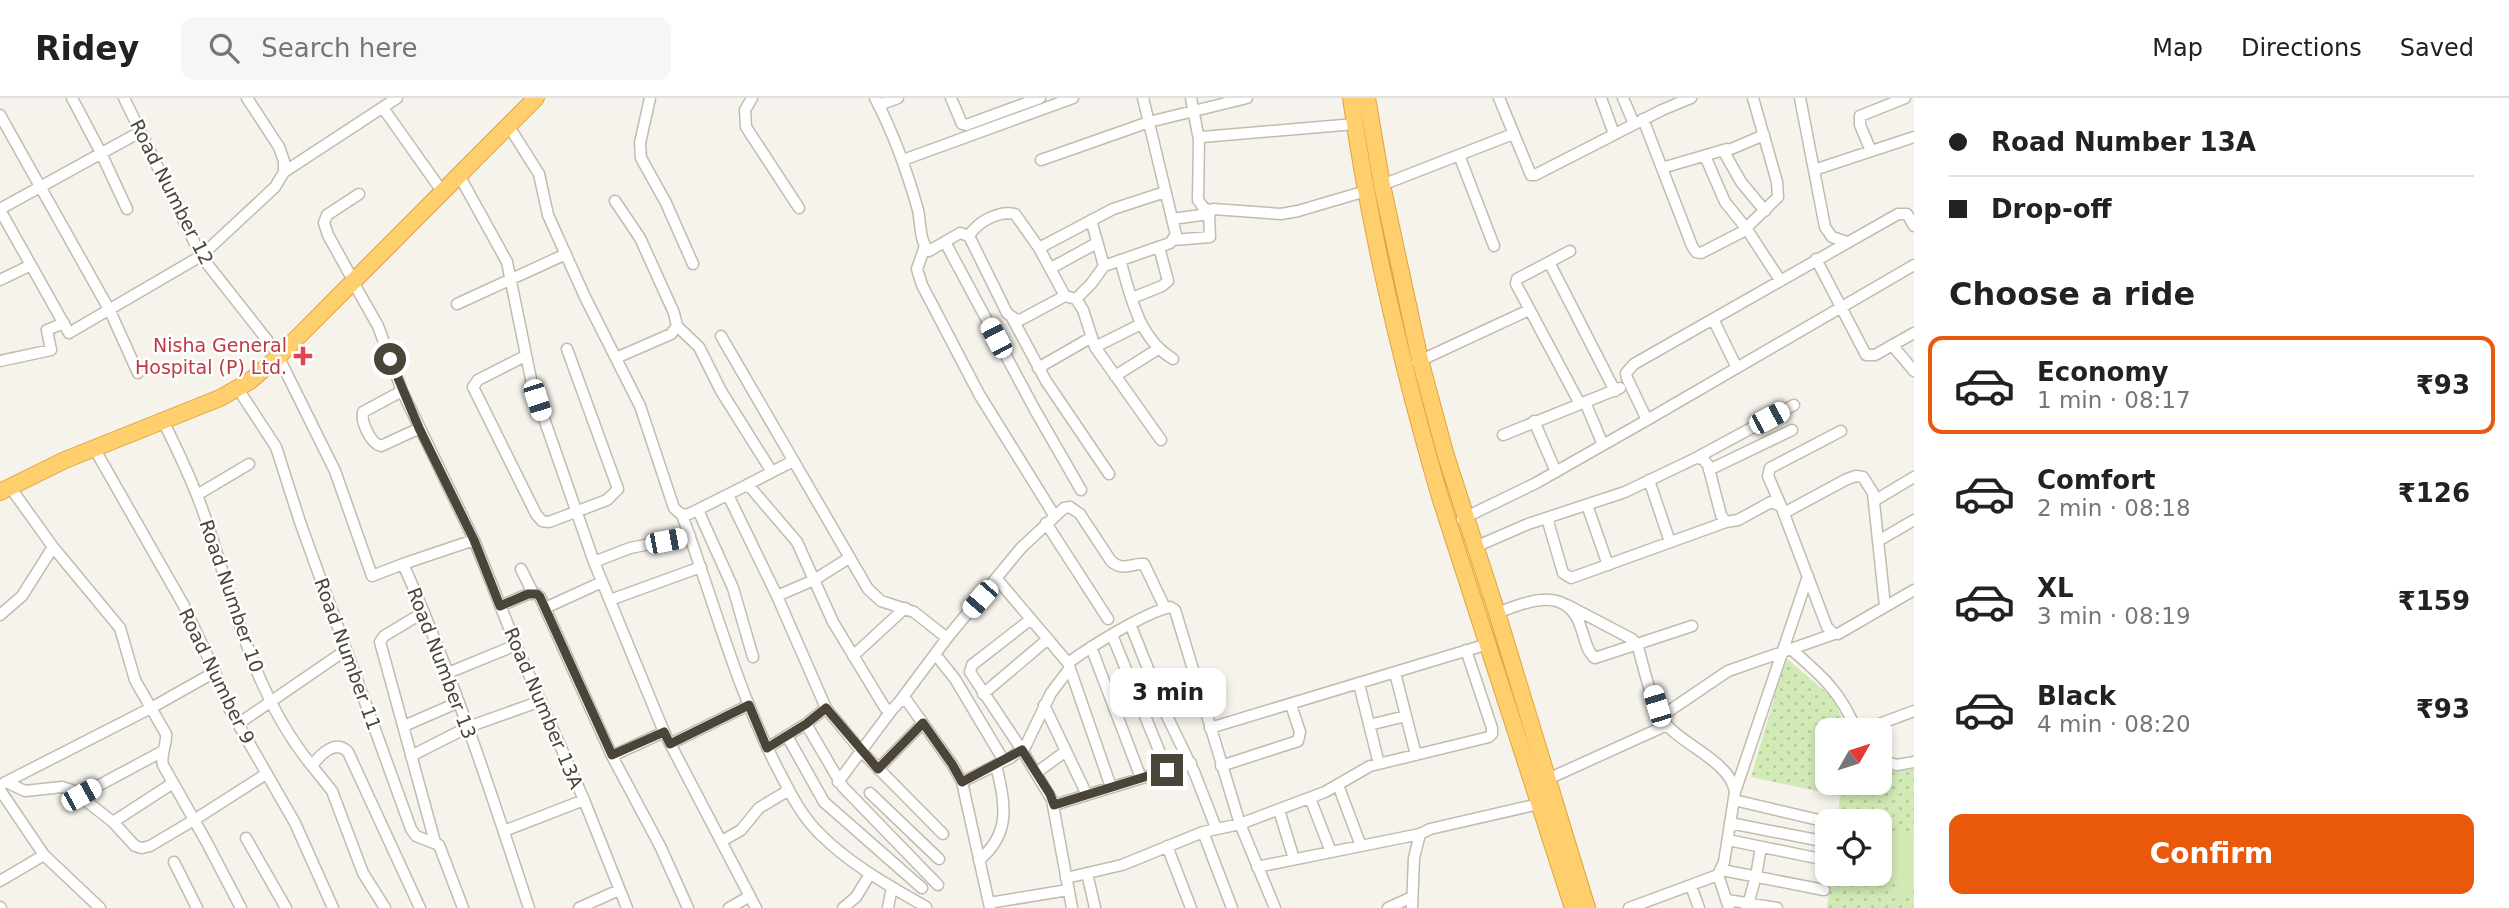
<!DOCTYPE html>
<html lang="en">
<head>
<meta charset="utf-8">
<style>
  :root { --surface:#fff; --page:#f6f6f6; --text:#222; --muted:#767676; --line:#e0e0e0; --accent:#ea580c }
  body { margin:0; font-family:"DejaVu Sans",sans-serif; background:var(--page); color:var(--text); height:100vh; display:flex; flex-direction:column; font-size:26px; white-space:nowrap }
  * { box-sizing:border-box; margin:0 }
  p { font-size:23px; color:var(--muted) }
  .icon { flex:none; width:38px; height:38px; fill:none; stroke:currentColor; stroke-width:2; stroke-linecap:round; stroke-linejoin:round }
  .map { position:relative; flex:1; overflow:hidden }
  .drawer { display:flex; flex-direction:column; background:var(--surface); width:595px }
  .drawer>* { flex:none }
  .guide { display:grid; align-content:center; height:154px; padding:0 35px; background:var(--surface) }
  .needle { width:46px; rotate:51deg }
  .controls { position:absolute; left:1815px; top:620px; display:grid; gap:14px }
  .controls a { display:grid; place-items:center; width:77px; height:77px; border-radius:14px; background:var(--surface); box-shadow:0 4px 10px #0003; font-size:35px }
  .end { position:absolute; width:32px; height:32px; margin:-16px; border:9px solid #4b4439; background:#fff; box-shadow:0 0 0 4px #fff }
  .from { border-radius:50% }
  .bubble { position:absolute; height:49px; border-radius:14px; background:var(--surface); box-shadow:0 4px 10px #0003; font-size:23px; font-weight:700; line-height:49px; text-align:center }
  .car { position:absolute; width:21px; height:42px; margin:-21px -10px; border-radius:9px; box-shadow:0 0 5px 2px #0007; background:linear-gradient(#fff 24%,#345 0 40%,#fff 0 76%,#345 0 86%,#fff 0) }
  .guide b { display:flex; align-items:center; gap:24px; height:66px; font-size:26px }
  .guide b+b { border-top:2px solid var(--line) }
  .guide i { width:18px; height:18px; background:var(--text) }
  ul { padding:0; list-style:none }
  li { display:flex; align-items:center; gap:21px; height:98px; margin:0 14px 10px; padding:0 21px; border:4px solid transparent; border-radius:14px }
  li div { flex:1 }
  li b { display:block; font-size:26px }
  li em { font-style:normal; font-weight:700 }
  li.current { border-color:var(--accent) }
  li>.icon { width:63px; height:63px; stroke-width:1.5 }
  h2 { padding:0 35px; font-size:32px; line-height:84px }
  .button { display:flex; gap:14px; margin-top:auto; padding:14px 35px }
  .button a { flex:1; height:80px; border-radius:14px; background:var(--accent); color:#fff; font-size:28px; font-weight:700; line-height:80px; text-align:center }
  header { display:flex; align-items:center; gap:42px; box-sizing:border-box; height:98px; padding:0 35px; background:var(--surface); border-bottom:2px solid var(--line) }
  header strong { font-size:33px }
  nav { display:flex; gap:38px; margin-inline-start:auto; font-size:24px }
  .search { width:490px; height:63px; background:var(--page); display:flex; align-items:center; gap:18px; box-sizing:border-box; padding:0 24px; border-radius:14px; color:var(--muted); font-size:26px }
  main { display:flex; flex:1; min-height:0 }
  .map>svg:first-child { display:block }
  .grass { fill:url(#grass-dots) }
  .pitch { fill:#d2eab5 }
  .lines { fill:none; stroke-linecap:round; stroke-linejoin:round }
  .minor-casing { stroke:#c2bbae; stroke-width:13 }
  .highway-casing { stroke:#e0a43c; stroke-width:18 }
  .minor { stroke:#fff; stroke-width:10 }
  .highway { stroke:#ffcf6e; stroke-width:16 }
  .route { stroke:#4b4439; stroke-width:9 }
  .health-dot { fill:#e0444e; stroke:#fff; stroke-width:2.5 }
  .labels { text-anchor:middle; stroke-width:5; stroke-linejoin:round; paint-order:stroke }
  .street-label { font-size:19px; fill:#4b4439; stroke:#fff }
  .health-label { font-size:19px; fill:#be3a42; stroke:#fff; text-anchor:end }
</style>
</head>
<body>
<header>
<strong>Ridey</strong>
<div class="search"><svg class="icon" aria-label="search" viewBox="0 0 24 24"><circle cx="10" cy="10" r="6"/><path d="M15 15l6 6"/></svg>Search here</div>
<nav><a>Map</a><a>Directions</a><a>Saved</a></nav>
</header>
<main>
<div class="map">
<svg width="1914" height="810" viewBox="0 0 1914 810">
  <defs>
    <pattern id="grass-dots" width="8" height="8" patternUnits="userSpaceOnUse" patternTransform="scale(1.75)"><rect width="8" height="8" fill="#d2eab5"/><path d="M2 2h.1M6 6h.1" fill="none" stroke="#b6ca9c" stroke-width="1.8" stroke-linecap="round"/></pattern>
  </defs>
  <rect width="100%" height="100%" fill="#f6f3ec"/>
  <path class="grass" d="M1786,560L1833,600L1847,632H1827V684H1880V663L1914,665V810H1827L1831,775H1880V723H1837L1840,698L1751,679Z"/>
  <path class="pitch" d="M1912,733L1914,739V793L1900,797L1881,743Z"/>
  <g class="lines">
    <g class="minor-casing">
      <path id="minor" d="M72,0L101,55L127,111
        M124,0L201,158L275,252L335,373L372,478L403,466C453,578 491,694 529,810
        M650,0L640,45L641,60L666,105L693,166
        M752,0L745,12L746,29L799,110
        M875,0C894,36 907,73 918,112C921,125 919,143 929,153L960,135L969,138L1007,215L1015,221L1020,222L1065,198L1076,201L1083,212L1095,249L1161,342
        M951,0L962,26L966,27L1040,0
        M1191,0L1199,42
        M1499,0L1531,77H1535L1662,12L1691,0
        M1601,0L1614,36
        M1623,0L1634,26
        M1800,0L1825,129L1832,139L1847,144
        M879,7L898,0
        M383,10L439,89
        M0,17L110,213L138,275
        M1643,21L1692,148L1696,154L1701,155L1742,134L1778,99L1777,84L1753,0
        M508,27L539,76L548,117L585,199L640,308L674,410L682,417L689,416L745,388L750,389L797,444L833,524L885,610L891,613L900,603H907L952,666L962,684L990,810
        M1764,37L1724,54L1741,84L1765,113
        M1871,53L1860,27V18L1905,0
        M1459,57L1494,148
        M1705,58L1725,104L1746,130L1780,182
        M903,62L1073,0
        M1041,62L1149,24L1247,0
        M1662,70L1727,51
        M1814,72L1914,39
        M284,74L397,0
        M459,77L507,164L532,286L594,464L664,634L756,810
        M1382,87L1513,36
        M615,103L640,140L674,215L677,228L671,236L616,260
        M0,111L140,34
        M0,112L69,235L201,158L275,89L284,74V63L279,49L247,0
        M1210,113L1203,109L1198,102L1199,42L1202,39L1355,26
        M1172,121L1209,116
        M1091,122L1104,168
        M969,138C977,124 999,112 1015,116L1039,150L1065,198
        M1173,142L1210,139L1209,116L1213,111L1281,116L1298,113L1366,93
        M945,144L1035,312L1081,392
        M925,148L917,171L922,187L979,296L1054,417
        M1039,150L1113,111L1165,94
        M1570,153L1517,181L1516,186L1580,306
        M1816,161L1866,257H1875L1914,235
        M1120,162C1131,198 1138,240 1173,261
        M1549,164L1615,293
        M1051,170L1097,145
        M349,175L328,137L324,125L327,117L359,96
        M0,182L31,167
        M353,184L378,228L402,293L474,442L516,547L584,702L627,810
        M1132,200L1162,188L1168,183L1159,149
        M1076,201L1091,186L1104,168L1170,145L1176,137L1143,0
        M457,206L566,156
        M1011,218L1046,283L1109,376
        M1713,221L1737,270
        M677,228L699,249L721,293L772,374
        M721,238L868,491L881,503L914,514L947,540
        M1892,247L1914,273
        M1095,249L1141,226
        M525,258L478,282L473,289L536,416L542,423L549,424L607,402L618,391L567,251
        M0,263L51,252L47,232L64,225
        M1417,264L1529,212
        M1038,270L1092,239
        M1115,278L1158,251
        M238,291L276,349L300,424L411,731L416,738L439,747L463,810
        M402,293L363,314C361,324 370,345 381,348L420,330
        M1585,304L1603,347
        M1647,322L1627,280L1626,275L1634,266L1898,116H1907L1914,128
        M163,323C179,355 195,388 206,422C236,509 252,594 312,668
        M1534,323L1556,374
        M1503,337L1620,290
        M94,350L183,506L215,574L229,610L295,725L333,810
        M1696,360L1794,307
        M1709,372L1792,332
        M1649,382L1670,444
        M745,388L793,363
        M197,397L249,366
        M728,397L777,498L826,610L862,654L943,736
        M1874,403L1914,379
        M1587,407L1608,467
        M1781,408L1768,378L1770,370L1841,333
        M698,412L733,490L753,559
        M1784,415L1847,381L1856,378L1863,379L1873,395L1885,508
        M682,417C714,503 737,594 780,675C791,697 803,720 821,737C851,767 890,788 926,809
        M1547,420L1563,475L1571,480L1726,424
        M1462,421L1536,385L1647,322L1914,167
        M1046,425L1108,521
        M1878,443L1914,422
        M53,449L120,530L135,582L166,636C167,648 160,656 163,667L206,743L241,810
        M1475,449L1528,426L1625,394L1696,360L1703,361L1708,367L1721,417L1726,424L1738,422L1771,404L1781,408L1827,529L1834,536H1838L1914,492
        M594,464L630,450L690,438
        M403,466L474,442
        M521,471L533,495
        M997,481L1068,565L1111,689
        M777,498L814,482L849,460
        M610,502L701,469
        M1567,507L1632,541L1637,546C1644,569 1649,597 1660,618C1676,646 1730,661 1735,694L1724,764L1718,777L1629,810
        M500,508L528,496H537L540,499L612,658L660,748L688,810
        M545,510L602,484
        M424,514L384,538L380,544L435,744
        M1497,515C1528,503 1568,487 1581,530C1585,540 1586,553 1595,560L1692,528
        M0,517L22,498L53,449L10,389
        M1031,521L972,567L970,574L1022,652L1052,702L1072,810
        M1131,528L1166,616L1195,676L1216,730
        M1112,537L1167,672
        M1091,549L1141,680
        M1791,551C1821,577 1841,594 1856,632
        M935,556L955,581L1004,663
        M853,558L905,510
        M1068,565C1090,549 1144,515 1170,509L1175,512L1240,726L1275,810
        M448,575L516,547
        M1395,575L1416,657
        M1359,586L1379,666
        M983,596L1048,541
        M900,603L947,540L1021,450L1064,410L1070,409L1080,416L1111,463C1123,474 1131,465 1144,466L1165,510
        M1161,603L1200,594
        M1044,607L1087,697
        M1660,619L1728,573L1834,536
        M238,626L346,552
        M806,626L843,689L938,787
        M1369,627L1406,618
        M404,628L459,604
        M1210,630L1488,546
        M1863,632L1914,613
        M787,638L824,704L922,790
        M670,646L749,607
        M767,650L806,626L826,610
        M411,658L468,629L541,603
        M612,658L664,634
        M1880,662L1897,667L1914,664
        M1221,668L1298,643L1300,634L1291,607
        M878,671L923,625
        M1036,675L1066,653
        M1548,681L1667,627
        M6,684L25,693L62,689L72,692L113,724L135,748L142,750L150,748L194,722L266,676
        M838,684L891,613
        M962,684L1010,660L1025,649L1051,595L1070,570
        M4,685L151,610L215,574
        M1338,687L1361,748
        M0,692L44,757L100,810
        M1735,694L1808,478
        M870,695L939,761
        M81,697L163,653
        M1310,700L1331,754
        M1734,702L1827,724
        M1054,707L1191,665
        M1279,712L1294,761
        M113,724L173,685
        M1730,725L1827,744
        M504,733L584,702
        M1203,734L1232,810
        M246,740L286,810
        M1728,742L1826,762
        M722,743L741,732L759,710L789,692
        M1167,748L1191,810
        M979,762C1012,735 1005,705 996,667
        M174,764L197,810
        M1257,769L1420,736
        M1722,772L1824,792
        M1087,775L1095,810
        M1718,777L1729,810
        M1066,780L1122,767L1203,734L1240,726L1325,694L1370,668L1489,639L1492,636V630L1466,552
        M0,783L44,757
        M1691,788L1699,810
        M1727,802L1777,810
        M989,805L1068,792
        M0,809L1,810
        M385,810L363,775L332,693L312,668C320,656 336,641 348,654L420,810
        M579,810L619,792
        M729,810L750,798
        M843,810L856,799L870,776
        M888,810L892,789
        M1388,810L1412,799
        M1412,810L1414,760L1420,736L1430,731L1539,706
        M1747,810L1756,778L1761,749"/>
    </g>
    <g class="highway-casing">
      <path id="highway" d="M1351,0C1370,135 1402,268 1440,399L1573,810
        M1367,0L1382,87L1420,262L1446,358L1497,515L1587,810
        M0,394L65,362L220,300L250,283L278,259L536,0"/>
    </g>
    <use href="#minor" class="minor"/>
    <use href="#highway" class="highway"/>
  </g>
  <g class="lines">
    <path class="route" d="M390,261L419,330L474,442L500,508L528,496H537L540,499L612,657L664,634L670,646L749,607L767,650L806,626L826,610L878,671L923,625L952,666L962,684L1022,652L1050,696L1054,707L1167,672"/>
  </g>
  <path class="health-dot" d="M299.5 247.5h7v7h7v7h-7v7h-7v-7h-7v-7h7z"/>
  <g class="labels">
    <g class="street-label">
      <text transform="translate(172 94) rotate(63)" y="7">Road Number 12</text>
      <text transform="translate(232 498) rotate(71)" y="7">Road Number 10</text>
      <text transform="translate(348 556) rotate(70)" y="7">Road Number 11</text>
      <text transform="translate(442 565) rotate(69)" y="7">Road Number 13</text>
      <text transform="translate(217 578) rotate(64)" y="7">Road Number 9</text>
      <text transform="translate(544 610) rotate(67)" y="7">Road Number 13A</text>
    </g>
    <g class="health-label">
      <text x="287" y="254">Nisha General<tspan x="287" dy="22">Hospital (P) Ltd.</tspan></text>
    </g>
  </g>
</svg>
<div class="controls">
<a><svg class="needle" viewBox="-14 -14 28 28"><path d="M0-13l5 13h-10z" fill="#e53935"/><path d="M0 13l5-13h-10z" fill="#767676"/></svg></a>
<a><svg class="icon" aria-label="locate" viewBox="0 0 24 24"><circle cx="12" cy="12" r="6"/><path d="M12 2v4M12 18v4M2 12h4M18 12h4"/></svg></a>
</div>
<i class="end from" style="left:390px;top:261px"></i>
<i class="end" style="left:1167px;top:672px"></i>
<div class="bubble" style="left:1110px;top:570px;width:116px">3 min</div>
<i class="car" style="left:996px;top:240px;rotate:332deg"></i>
<i class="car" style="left:537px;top:302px;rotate:162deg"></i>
<i class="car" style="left:1769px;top:320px;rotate:62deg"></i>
<i class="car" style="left:666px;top:443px;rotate:79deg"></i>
<i class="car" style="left:980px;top:501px;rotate:221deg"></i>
<i class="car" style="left:1657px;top:608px;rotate:343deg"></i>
<i class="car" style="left:81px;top:697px;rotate:61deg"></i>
</div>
<section class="drawer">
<div class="guide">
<b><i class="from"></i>Road Number 13A</b>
<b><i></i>Drop-off</b>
</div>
<h2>Choose a ride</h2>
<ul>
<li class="current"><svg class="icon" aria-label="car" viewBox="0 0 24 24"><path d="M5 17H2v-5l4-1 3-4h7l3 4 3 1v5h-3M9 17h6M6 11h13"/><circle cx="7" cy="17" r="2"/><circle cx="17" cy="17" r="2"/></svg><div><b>Economy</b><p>1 min · 08:17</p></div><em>₹93</em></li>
<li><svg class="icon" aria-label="car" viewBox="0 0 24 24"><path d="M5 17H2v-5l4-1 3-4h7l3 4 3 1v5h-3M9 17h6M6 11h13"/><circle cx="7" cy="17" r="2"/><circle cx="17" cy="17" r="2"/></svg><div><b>Comfort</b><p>2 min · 08:18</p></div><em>₹126</em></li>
<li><svg class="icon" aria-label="car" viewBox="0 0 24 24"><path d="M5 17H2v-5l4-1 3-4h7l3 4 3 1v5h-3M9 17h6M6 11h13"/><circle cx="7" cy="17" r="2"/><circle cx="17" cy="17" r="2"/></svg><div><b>XL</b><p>3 min · 08:19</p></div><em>₹159</em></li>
<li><svg class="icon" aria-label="car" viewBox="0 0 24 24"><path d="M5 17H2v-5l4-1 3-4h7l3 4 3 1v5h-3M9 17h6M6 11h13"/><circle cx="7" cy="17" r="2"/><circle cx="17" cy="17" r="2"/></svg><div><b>Black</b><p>4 min · 08:20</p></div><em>₹93</em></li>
</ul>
<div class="button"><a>Confirm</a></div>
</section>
</main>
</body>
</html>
